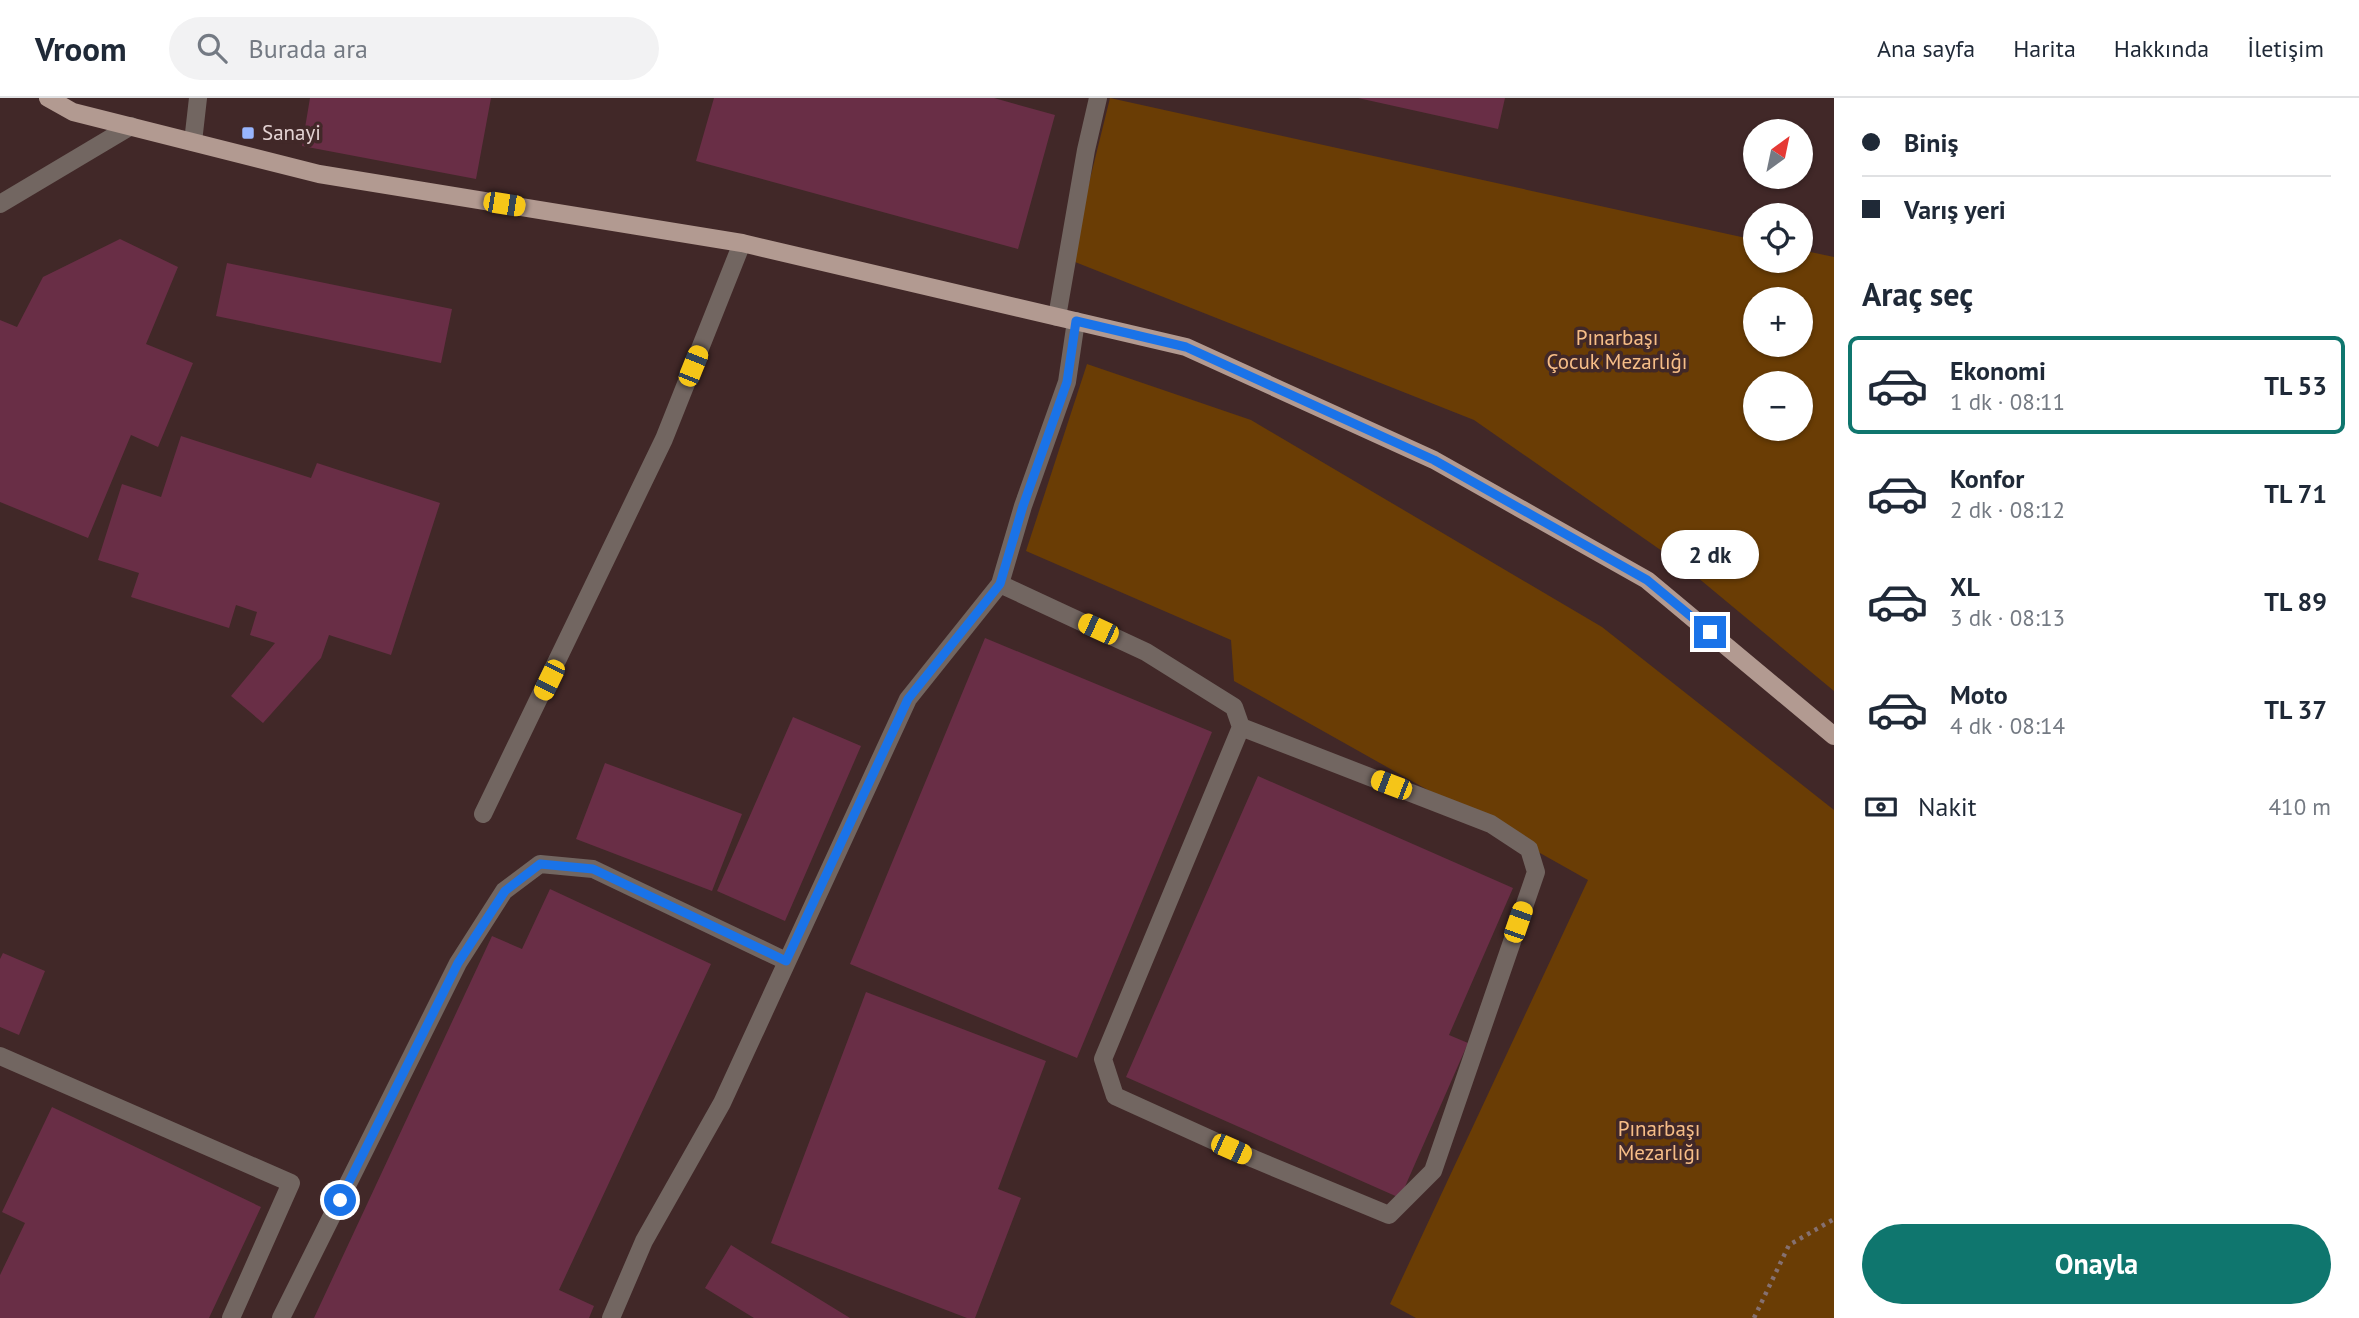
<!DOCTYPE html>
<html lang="tr">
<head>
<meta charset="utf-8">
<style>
  :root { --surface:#fff; --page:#f2f2f3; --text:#1f2937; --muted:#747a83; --line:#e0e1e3; --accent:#0f766e }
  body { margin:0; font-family:"PT Sans",sans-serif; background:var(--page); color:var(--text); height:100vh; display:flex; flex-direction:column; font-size:26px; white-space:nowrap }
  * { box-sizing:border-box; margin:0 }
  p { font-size:23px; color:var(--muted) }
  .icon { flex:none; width:38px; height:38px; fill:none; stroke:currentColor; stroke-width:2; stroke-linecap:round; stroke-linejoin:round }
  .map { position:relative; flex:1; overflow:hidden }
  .panel { display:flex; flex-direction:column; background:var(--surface); width:525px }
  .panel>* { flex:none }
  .guide { display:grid; align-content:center; height:154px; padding:0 28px; background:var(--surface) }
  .needle { width:46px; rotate:33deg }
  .tools { position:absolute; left:1743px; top:21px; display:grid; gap:14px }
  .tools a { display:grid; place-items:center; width:70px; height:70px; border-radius:50%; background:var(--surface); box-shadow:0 2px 5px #0004; font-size:35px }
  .end { position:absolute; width:32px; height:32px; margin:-16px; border:9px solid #1a73e8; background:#fff; box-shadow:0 0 0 4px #fff }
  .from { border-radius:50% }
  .bubble { position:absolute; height:49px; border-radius:24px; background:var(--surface); box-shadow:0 2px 5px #0004; font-size:23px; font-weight:800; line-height:49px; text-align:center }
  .car { position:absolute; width:21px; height:42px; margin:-21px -10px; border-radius:9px; box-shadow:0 0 5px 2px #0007; background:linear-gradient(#f5c518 24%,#345 0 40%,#f5c518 0 76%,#345 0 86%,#f5c518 0) }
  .guide b { display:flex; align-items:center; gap:24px; height:66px; font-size:26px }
  .guide b+b { border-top:2px solid var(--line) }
  .guide i { width:18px; height:18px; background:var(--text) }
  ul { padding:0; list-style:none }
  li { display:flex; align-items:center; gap:21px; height:98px; margin:0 14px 10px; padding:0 14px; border:4px solid transparent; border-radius:10px }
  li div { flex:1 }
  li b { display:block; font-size:26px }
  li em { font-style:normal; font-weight:800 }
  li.selected { border-color:var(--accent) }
  li>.icon { width:63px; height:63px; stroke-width:1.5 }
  h2 { padding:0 28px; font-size:32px; line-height:84px }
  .pay { display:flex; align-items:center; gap:18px; height:77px; padding:0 28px; font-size:26px }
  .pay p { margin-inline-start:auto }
  .primary-button { display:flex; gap:14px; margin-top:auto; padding:14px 28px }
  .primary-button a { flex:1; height:80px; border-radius:42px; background:var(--accent); color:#fff; font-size:28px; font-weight:800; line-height:80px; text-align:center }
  header { display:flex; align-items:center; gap:42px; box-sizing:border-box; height:98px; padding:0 35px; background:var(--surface); border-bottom:2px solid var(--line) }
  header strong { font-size:33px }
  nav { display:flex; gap:38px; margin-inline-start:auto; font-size:24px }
  .search { width:490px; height:63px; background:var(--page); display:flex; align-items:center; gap:18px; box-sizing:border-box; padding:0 24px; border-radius:38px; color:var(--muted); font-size:26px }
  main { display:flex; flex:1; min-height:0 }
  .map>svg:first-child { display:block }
  .green { fill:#6a3d05; fill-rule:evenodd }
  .building { fill:#692e46 }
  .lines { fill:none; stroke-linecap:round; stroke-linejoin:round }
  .path { stroke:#857070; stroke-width:4.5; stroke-dasharray:3.5 5; stroke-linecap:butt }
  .minor { stroke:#726661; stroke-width:18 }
  .major { stroke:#b29a91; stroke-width:18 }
  .route { stroke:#1a73e8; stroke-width:9 }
  .poi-dot { fill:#98b5fd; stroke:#412828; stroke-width:2.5 }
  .labels { text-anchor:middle; stroke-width:7; stroke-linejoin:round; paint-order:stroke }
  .poi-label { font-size:21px; fill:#e4d3d3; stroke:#412828; text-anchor:start }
  .park-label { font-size:21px; fill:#f6bd87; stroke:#412828 }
</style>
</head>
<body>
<header>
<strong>Vroom</strong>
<div class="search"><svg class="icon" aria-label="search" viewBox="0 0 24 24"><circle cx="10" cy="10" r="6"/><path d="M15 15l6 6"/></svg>Burada ara</div>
<nav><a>Ana sayfa</a><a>Harita</a><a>Hakkında</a><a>İletişim</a></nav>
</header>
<main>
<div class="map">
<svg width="1834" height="1220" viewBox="0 0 1834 1220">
  <rect width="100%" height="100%" fill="#412828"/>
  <path class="green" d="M1110,0L1755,142V163H1801V152L1834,159V593L1685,469L1474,322L1070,162ZM1755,201H1801V247H1755ZM1755,285H1801V331H1755Z
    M1087,266L1251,322L1602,529L1834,712V1220H1416L1390,1206L1588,782L1234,583L1231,542L1026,453Z"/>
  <path class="building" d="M310,0H491L476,81L302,48Z
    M714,0H994L1055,17L1018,151L696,63Z
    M1358,0H1505L1498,31Z
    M120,141L178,169L146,246L193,265L158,349L131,337L88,440L0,404V222L17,229L43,179Z
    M227,165L452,211L441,265L216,218Z
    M181,338L311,380L317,365L440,405L391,557L329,537L321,560L263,625L231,598L275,545L250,537L257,514L236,507L229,530L131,499L139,475L98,462L122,386L161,399Z
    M985,540L1212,634L1077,960L850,866Z
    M793,619L861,648L785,823L717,793Z
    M605,665L742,716L712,793L576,741Z
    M1258,678L1513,790L1449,937L1468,945L1400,1100L1126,979Z
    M550,791L711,866L559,1192L594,1208L589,1220H314L492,838L522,851Z
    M3,855L45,873L19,937L0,929V861Z
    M866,894L1046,963L998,1091L1021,1100L975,1220H967L771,1145Z
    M52,1009L261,1109L209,1220H0V1177L25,1125L2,1114Z
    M731,1147L850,1220H754L705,1190Z"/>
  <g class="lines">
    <path class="path" d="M1754,1220L1789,1147L1834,1121"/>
    <path class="minor" d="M193,44L198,0
      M0,106L131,28
      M1057,219L1086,52L1098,0
      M1000,486L1146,554L1234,609L1241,629L1103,961L1115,998L1254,1061L1389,1117L1433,1073L1536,774L1529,751L1491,726L1241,629
      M483,716L664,341L742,145
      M0,958L291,1085L231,1220
      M281,1220L458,865L504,793L540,766L593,771L786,863
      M611,1220L644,1143L722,1005L908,601L1000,486L1023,408L1067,284L1076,223"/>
    <path class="major" d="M48,0L73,14L319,76L742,145L1186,249L1434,362L1647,482L1834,638"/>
  </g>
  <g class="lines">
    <path class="route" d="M340,1102L458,865L505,793L540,766L593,771L786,863L908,601L1000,486L1023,408L1067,284L1076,223L1186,249L1434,362L1647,482L1710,534"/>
  </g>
  <rect class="poi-dot" x="241" y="28" width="14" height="14" rx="3.5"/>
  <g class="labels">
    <g class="poi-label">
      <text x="262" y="42">Sanayi</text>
    </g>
    <g class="park-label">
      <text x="1617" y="247">Pınarbaşı<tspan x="1617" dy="24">Çocuk Mezarlığı</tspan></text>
      <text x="1659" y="1038">Pınarbaşı<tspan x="1659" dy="24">Mezarlığı</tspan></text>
    </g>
  </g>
</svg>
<div class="tools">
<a><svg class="needle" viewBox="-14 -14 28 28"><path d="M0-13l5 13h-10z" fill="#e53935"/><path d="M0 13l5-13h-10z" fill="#747a83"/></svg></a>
<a><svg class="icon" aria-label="locate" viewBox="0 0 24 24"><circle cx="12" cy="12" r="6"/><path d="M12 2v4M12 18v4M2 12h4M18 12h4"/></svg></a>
<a>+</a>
<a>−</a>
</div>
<i class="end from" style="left:340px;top:1102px"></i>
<i class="end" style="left:1710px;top:534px"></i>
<div class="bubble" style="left:1661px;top:432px;width:98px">2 dk</div>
<i class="car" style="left:504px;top:106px;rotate:99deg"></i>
<i class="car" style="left:693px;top:268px;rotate:22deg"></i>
<i class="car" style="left:1098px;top:531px;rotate:295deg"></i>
<i class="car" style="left:549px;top:582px;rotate:206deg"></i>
<i class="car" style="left:1391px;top:687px;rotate:291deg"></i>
<i class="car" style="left:1518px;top:824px;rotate:19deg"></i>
<i class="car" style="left:1231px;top:1051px;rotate:114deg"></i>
</div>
<section class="panel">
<div class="guide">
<b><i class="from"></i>Biniş</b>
<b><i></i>Varış yeri</b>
</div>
<h2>Araç seç</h2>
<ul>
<li class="selected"><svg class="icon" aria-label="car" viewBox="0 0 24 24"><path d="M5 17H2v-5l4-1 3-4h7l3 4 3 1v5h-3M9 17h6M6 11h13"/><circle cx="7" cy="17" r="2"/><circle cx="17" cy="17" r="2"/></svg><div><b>Ekonomi</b><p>1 dk · 08:11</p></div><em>TL 53</em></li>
<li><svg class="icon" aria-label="car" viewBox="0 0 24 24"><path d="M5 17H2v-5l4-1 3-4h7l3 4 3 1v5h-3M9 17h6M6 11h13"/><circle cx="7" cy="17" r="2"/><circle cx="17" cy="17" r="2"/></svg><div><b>Konfor</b><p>2 dk · 08:12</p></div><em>TL 71</em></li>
<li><svg class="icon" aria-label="car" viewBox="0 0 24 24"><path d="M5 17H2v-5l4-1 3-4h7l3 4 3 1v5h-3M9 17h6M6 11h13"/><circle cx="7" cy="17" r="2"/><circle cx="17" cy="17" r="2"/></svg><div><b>XL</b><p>3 dk · 08:13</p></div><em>TL 89</em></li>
<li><svg class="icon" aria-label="car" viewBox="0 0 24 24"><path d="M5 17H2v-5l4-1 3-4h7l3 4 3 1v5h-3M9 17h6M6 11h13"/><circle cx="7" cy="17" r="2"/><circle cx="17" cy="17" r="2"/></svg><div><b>Moto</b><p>4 dk · 08:14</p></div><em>TL 37</em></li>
</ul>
<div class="pay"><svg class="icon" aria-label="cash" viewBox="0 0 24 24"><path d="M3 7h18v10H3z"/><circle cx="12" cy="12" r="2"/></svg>Nakit<p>410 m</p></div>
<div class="primary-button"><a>Onayla</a></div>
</section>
</main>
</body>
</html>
